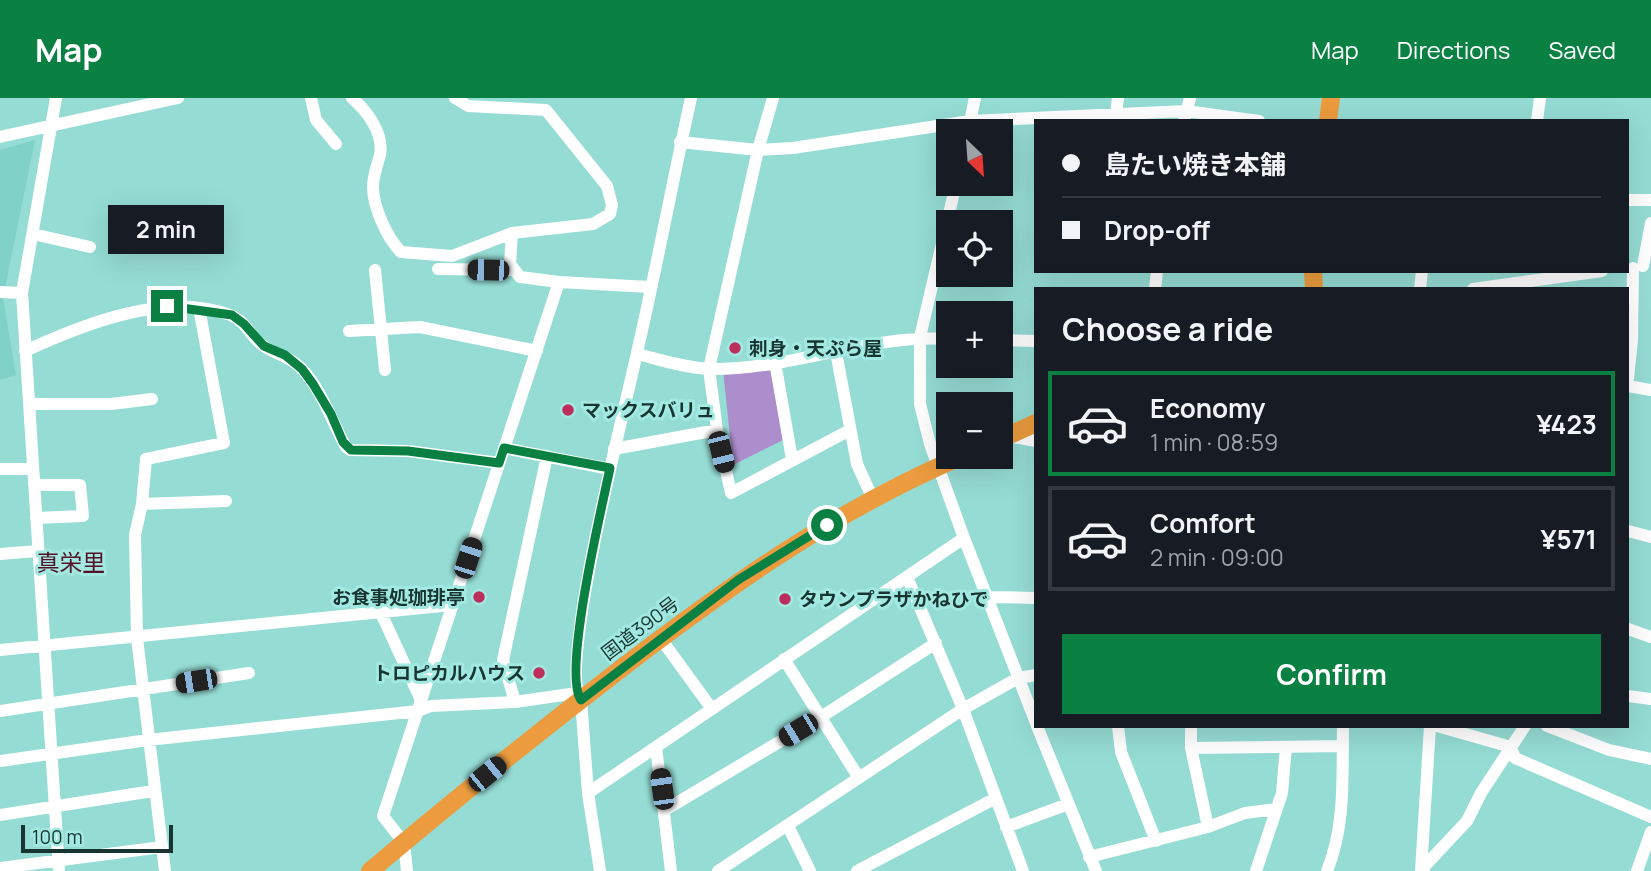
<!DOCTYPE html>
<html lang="en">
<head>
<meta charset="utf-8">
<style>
  :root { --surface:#171b24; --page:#20242c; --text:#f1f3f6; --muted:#9ea1a6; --line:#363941; --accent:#0b8043 }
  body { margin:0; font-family:Manrope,"Noto Sans JP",sans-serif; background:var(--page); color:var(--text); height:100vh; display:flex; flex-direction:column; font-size:26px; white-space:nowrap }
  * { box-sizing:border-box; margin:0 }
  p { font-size:23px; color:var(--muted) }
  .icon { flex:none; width:38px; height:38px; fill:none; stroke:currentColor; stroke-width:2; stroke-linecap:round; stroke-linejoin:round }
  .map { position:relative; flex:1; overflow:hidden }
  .drawer { position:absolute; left:1034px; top:189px; width:595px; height:441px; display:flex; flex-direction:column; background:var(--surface); border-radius:0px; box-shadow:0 7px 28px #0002 }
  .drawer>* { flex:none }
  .top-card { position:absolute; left:1034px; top:21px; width:595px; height:154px; border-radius:0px; box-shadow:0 7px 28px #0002; display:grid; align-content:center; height:154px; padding:0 28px; background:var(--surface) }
  .needle { width:46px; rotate:155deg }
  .buttons { position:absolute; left:936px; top:21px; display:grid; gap:14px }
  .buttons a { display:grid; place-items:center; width:77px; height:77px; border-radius:0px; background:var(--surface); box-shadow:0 7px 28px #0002; font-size:35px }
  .scale { position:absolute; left:21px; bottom:18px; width:152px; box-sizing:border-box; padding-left:7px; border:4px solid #183532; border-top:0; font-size:19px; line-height:24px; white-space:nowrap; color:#183532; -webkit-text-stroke:5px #a2e9e1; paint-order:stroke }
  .end { position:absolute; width:32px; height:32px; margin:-16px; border:9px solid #0b8043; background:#fff; box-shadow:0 0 0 4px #fff }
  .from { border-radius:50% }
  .bubble { position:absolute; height:49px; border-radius:0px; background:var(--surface); box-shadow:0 7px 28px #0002; font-size:23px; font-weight:700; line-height:49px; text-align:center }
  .car { position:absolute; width:21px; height:42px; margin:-21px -10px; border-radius:9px; box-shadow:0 0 5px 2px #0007; background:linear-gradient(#222 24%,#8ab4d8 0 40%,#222 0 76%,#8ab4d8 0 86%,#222 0) }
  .top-card b { display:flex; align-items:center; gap:24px; height:66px; font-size:26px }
  .top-card b+b { border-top:2px solid var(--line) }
  .top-card i { width:18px; height:18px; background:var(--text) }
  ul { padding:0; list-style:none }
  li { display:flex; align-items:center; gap:21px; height:105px; margin:0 14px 10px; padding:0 14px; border:4px solid var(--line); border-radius:0px }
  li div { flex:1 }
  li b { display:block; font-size:26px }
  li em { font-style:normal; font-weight:700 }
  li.on { border-color:var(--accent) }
  li>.icon { width:63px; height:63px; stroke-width:1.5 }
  h2 { padding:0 28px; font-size:32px; line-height:84px }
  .primary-button { display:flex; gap:14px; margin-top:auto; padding:14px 28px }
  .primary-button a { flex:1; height:80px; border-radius:0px; background:var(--accent); color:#fff; font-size:28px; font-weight:700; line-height:80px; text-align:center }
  header { display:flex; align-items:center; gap:42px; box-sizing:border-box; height:98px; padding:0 35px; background:var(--accent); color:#fff }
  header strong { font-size:33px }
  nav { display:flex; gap:38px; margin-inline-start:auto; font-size:24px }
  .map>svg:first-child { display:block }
  .built { fill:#80d1c8 }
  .green { fill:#ad8ecc }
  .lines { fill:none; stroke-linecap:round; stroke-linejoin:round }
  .minor { stroke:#fff; stroke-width:12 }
  .highway { stroke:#ec9c3e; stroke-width:18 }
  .route { stroke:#0b8043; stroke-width:9 }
  .poi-dot { fill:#bd2e5c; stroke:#a2e9e1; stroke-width:2.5 }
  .labels { text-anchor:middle; stroke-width:6; stroke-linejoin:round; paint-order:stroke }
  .poi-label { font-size:19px; font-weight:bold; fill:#183532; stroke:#a2e9e1; text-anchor:start }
  .street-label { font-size:19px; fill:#183532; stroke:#a2e9e1 }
  .quarter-label { font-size:23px; fill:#551126; stroke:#a2e9e1 }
</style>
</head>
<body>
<header>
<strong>Map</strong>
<nav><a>Map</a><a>Directions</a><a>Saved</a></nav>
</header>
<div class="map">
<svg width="1651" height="773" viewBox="0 0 1651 773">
  <rect width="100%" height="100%" fill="#95dcd4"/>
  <path class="built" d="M35,42L3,200L16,277L0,282V52Z"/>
  <path class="green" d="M772,267L785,341L733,367L723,272Z"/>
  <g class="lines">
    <path class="minor" d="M56,0L22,195L59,773
      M311,0L316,22L336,46
      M352,0C367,13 384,35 380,57C377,68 373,78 373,89C373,109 387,140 401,154L452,158L512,135L593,126L610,116L612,107L607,88L546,12L468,8L455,0
      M773,0L758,52L709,271L717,332L731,395L850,332
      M1116,16L1118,0
      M1184,23L1190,0
      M1537,23L1540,0
      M968,33L975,0
      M0,39L178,0
      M680,44L758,52L793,50L970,23L1186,13L1259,23
      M956,86L920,239V306L930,346L964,440L1036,625
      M1628,102H1651
      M512,135L510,166L520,179L559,184L649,189
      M33,136L90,149
      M1643,168L1651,125
      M438,171L513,172
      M375,172L385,272
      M1155,191L1157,173
      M1420,191L1422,173
      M1473,191L1602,173
      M0,194L22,195
      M349,233L420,229L537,253
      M1001,242L1036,243
      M25,253C84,226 166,193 230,217C247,223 251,241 265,249C278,257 290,259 301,270C323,293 331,323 346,349L350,352L408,353L499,365
      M836,254L857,366L872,399
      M637,256C661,262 686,270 710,271C791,272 869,236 948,241
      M775,264L792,361
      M1628,280L1632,242L1633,170
      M1628,288L1651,292
      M29,306H111L152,301
      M1008,338L1036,343
      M504,350L610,371
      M614,351L717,332
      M0,371H33
      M34,387H80L83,418L36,420
      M142,406L226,403
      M1628,433L1651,439
      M0,456L37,453
      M907,479L963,611L1023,773
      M989,499L1036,500
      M380,513L421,602
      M1628,531L1651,539
      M661,541L712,611
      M0,552L452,507
      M784,561L859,680
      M1628,598L1651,601
      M515,604L503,562L547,358
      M0,613L249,575
      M1037,628L1096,773
      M1118,628L1121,654L1156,743
      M1191,628V650L1208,729
      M1437,628L1511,649L1515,660L1651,719
      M1547,628L1609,652L1651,661
      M656,649L671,773
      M1191,650L1343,648
      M0,663L148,642L418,613L431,608L515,604L577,595
      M588,695L964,440
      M665,712L821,619L936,545
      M0,717L153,693
      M788,728L810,773
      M1006,729L1068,706
      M1089,759L1208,729L1245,715L1276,711
      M0,770L162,749
      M165,773L137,540L135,437L142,406L146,361L224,345L199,210
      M407,773L404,745L383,718L559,184
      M600,773L588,695L581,602C558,569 625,311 636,259C656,173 672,86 691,0
      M718,773L963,611L1018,580L1036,577
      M857,773L994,701
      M1256,773L1282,695L1286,649
      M1327,773C1346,726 1342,678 1343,628
      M1421,773L1430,628
      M1424,773L1421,772L1467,723L1481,695L1525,628
      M1637,773L1651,734"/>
    <path class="highway" d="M1328,23L1331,0
      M1313,173L1314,191
      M1001,341L1036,325
      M370,773C454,702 540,633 627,566C735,484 835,413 960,359"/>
  </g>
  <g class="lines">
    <path class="route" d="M167,208L232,217L244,226L264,248L285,257L302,271L313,286L331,316L343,344L351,352L408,353L499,365L504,350L610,370C602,409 562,575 581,602L738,482L827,427"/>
  </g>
  <g class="poi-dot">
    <circle cx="735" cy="250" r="7"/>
    <circle cx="568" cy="312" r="7"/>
    <circle cx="479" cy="499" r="7"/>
    <circle cx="785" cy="501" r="7"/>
    <circle cx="539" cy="575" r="7"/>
  </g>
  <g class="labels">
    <g class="poi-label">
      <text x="749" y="257">刺身・天ぷら屋</text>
      <text x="582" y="319">マックスバリュ</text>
      <text x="465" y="506" text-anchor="end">お食事処珈琲亭</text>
      <text x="799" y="508">タウンプラザかねひで</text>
      <text x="525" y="582" text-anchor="end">トロピカルハウス</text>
    </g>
    <g class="street-label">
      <text transform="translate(640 530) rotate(-37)" y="7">国道390号</text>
    </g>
    <g class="quarter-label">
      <text x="71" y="473">真栄里</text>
    </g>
  </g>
</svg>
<div class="buttons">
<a><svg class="needle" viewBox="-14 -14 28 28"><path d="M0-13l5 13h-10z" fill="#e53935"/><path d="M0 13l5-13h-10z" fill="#9ea1a6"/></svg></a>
<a><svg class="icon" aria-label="locate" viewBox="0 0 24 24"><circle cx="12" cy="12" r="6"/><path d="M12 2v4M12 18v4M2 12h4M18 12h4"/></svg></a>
<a>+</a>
<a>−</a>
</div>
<div class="scale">100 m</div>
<i class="end from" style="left:827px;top:427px"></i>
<i class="end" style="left:167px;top:208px"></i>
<div class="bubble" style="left:108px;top:107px;width:116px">2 min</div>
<i class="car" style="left:488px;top:172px;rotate:271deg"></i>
<i class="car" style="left:721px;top:354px;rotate:166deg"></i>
<i class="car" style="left:468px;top:460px;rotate:18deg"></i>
<i class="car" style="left:196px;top:583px;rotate:261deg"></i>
<i class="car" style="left:798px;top:632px;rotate:239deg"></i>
<i class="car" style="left:487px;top:676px;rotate:51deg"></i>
<i class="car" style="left:662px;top:691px;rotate:352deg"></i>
<div class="top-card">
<b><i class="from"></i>島たい焼き本舗</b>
<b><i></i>Drop-off</b>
</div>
<section class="drawer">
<h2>Choose a ride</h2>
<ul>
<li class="on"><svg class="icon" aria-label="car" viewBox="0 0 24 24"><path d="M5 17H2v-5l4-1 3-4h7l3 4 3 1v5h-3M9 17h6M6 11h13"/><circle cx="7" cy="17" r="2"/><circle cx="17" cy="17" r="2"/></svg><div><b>Economy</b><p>1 min · 08:59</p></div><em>¥423</em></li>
<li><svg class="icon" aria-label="car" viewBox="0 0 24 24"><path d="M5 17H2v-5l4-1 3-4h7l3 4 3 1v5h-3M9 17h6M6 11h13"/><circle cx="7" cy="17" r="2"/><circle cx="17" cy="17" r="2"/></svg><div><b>Comfort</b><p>2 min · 09:00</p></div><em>¥571</em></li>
</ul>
<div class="primary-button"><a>Confirm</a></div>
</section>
</div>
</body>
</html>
